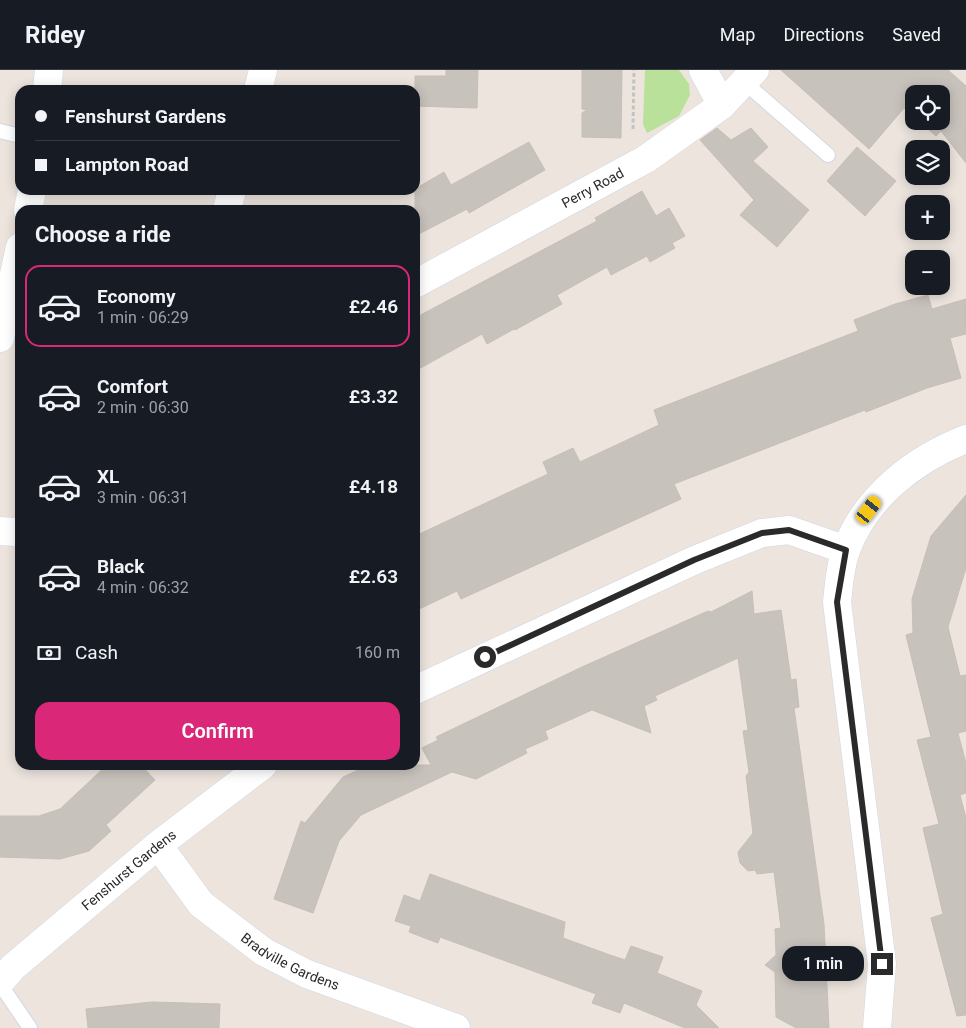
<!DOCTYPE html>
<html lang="en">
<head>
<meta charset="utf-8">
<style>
  :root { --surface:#171b24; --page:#242831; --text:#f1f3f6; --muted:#9ea1a6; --line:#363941; --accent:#db2777 }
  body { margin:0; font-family:Roboto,sans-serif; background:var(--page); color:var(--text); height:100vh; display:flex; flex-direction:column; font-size:19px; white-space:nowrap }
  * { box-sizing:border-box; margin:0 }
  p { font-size:16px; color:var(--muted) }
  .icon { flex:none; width:28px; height:28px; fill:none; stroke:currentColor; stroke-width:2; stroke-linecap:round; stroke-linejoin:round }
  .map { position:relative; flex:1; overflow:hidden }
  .sheet { position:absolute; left:15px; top:135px; width:405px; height:565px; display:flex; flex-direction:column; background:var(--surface); border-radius:15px; box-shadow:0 2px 12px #0003 }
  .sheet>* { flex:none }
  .top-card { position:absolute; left:15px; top:15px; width:405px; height:110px; border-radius:15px; box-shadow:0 2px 12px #0003; display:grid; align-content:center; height:110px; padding:0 20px; background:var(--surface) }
  .controls { position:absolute; left:905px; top:15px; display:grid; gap:10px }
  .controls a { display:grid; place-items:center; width:45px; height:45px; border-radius:10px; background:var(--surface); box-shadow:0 2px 12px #0003; font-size:25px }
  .end { position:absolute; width:22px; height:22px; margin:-11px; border:6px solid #2a2a2a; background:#fff; box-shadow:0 0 0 2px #fff }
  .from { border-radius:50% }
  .bubble { position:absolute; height:35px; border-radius:15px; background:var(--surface); box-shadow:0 2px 12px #0003; font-size:16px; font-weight:600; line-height:35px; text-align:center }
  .car { position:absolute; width:15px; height:30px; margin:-15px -8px; border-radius:6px; box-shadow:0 0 4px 1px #0007; background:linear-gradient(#f5c518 24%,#345 0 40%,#f5c518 0 76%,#345 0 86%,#f5c518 0) }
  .top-card b { display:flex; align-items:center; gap:18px; height:48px; font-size:19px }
  .top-card b+b { border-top:1px solid var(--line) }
  .top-card i { width:12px; height:12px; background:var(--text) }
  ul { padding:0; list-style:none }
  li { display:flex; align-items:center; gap:15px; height:82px; margin:0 10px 8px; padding:0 10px; border:2px solid transparent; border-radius:15px }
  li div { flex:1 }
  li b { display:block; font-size:19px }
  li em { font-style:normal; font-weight:600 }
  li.active { border-color:var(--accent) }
  li>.icon { width:45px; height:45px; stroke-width:1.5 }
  h2 { padding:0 20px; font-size:22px; line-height:60px }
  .pay { display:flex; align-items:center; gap:12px; height:55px; padding:0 20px; font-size:19px }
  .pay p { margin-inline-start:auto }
  .button { display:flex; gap:10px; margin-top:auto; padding:10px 20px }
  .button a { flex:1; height:58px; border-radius:15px; background:var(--accent); color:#fff; font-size:20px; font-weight:600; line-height:58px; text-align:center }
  header { display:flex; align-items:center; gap:30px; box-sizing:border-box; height:70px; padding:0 25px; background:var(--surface); border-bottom:1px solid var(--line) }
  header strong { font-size:24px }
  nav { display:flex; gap:28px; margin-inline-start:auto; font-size:18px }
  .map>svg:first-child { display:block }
  .green { fill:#bae19a }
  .building { fill:#c7c2bb; stroke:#c7bfb6 }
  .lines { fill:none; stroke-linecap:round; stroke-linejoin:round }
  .lane-casing { stroke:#d2d7e3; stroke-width:16 }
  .street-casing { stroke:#d2d7e3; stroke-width:29 }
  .path { stroke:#c3c3c3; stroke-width:3; stroke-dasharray:4 2.5; stroke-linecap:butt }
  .lane { stroke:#fff; stroke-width:14 }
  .street { stroke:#fff; stroke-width:28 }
  .route { stroke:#2a2a2a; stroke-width:6 }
  .labels { text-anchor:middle; stroke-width:4; stroke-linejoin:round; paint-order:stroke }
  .street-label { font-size:14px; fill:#2a2a2a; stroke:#fff }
</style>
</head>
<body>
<header>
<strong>Ridey</strong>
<nav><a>Map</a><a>Directions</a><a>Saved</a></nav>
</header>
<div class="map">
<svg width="966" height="958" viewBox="0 0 966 958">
  <rect width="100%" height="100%" fill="#ece4dd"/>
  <path class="green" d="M645,0H679L689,14L690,25L679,46L647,63L643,54Z"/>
  <path class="building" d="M446,0H478L477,38L415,36V6H446Z
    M582,0H622L621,68L582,67V43L587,40L582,39Z
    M781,0H948L966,16V93L941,61L936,66L919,51H941V24H914V46L904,38L869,79Z
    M717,58L731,70L751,58L768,77L753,91L809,140L777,177L740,145L754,130L700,70Z
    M529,72L545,100L469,143L467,139L415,166V119L444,102L451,115Z
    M857,77L896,111L865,146L827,111Z
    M642,121L656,146L669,138L685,166L672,173L675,178L650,192L647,186L611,205L607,197L557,225L562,234L515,260L514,259L487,274L482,264L415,301V248L597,151L595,148Z
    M928,225L932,239L966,229V264L950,268L961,308L927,318L866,342L865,340L674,414L681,429L461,529L457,521L415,541V466L548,404L543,392L573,378L580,392L659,355L654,340L858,261L854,250L895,234Z
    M966,425V498L948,557L960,606L966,605V661L958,663L966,693V723L960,725L966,748V945L957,946L931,848L943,844L923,758L939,754L917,670L931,667L906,565L913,563L912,529L931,466Z
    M752,521L754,544L781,540L791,610L796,609L799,637L794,638L824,854L829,958H796L776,947L775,902L765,895L776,885L775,859L781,858L774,802L757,804L755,800L748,801L740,793L738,782L753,763L746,706L749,702L743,661L748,660L738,588L655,626L657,630L644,636L651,663L592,640L545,661L548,669L525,679L527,683L476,709L452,702L361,745L339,771L313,843L274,829L301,751L305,753L343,707L369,695H431L422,678L438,670L436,667L582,597L708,541L711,542Z
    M107,695H141L155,710L106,755L111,761L89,781L60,789L0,787V746H39L60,739Z
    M430,804L565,852L563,868L610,885L625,890L631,876L663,887L657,903L702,921L696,935L719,958H685L624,933L620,943L592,933L596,924L440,867L438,873L409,862L411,856L395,851L404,825L420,831Z
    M152,932L220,934L219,958H88L86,939Z"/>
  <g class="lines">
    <g class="lane-casing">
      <path id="lane" d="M744,12L828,85
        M0,61L20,66
        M0,914L30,958"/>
    </g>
    <g class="street-casing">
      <g id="street">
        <path d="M703,0L722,35"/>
        <path d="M47,20L49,0"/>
        <path d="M258,20L263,0"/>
        <path d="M28,140L32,120"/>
        <path d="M227,140L232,120"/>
        <path id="s1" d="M415,214L646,89L722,35L755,0"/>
        <path d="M0,268L20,177"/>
        <path d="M0,461L15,462"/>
        <path d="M415,620L695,490L762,463L789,460L846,480"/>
        <path id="s2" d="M158,775L201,834L264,882L307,904L456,958"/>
        <path id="s3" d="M0,912L13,897L158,775L263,695"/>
        <path d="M877,958L882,894L837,532C839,515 840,496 846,480C866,426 915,389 966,369"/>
      </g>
    </g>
    <path class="path" d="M633,59L634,0"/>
    <use href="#lane" class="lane"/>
    <use href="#street" class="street"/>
  </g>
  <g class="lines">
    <path class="route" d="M485,587L694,490L762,463L789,460L846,480L837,532L882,894"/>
  </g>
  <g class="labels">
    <g class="street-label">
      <text dy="5" stroke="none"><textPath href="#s1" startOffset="202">Perry Road</textPath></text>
      <text dy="5" stroke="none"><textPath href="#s3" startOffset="171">Fenshurst Gardens</textPath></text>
      <text dy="5" stroke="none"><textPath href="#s2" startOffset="180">Bradville Gardens</textPath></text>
    </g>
  </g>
</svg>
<div class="controls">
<a><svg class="icon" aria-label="locate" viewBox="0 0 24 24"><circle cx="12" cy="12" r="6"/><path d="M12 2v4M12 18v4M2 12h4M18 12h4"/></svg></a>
<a><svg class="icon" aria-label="layers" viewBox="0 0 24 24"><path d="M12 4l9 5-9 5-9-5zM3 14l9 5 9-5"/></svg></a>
<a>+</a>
<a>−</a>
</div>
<i class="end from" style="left:485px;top:587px"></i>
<i class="end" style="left:882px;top:894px"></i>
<div class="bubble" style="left:782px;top:876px;width:82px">1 min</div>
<i class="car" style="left:869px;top:440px;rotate:37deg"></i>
<div class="top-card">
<b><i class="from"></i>Fenshurst Gardens</b>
<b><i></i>Lampton Road</b>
</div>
<section class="sheet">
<h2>Choose a ride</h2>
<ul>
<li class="active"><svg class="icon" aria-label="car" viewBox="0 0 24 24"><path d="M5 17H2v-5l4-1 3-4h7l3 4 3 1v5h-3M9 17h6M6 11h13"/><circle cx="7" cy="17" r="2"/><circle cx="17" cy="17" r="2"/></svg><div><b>Economy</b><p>1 min · 06:29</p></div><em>£2.46</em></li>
<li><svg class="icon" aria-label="car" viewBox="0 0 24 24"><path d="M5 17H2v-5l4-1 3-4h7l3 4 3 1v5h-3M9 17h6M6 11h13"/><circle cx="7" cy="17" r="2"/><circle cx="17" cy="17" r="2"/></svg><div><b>Comfort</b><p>2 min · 06:30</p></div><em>£3.32</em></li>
<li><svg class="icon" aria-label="car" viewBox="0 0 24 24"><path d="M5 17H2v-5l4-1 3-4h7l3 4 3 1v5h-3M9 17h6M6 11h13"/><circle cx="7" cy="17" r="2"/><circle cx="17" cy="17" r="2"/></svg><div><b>XL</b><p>3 min · 06:31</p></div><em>£4.18</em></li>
<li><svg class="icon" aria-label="car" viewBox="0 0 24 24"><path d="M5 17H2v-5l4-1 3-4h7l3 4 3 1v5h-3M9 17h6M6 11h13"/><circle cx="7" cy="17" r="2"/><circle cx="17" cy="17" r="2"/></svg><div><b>Black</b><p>4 min · 06:32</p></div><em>£2.63</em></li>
</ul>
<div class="pay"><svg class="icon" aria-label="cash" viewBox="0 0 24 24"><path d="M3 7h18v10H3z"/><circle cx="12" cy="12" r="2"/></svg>Cash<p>160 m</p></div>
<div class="button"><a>Confirm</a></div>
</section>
</div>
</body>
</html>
